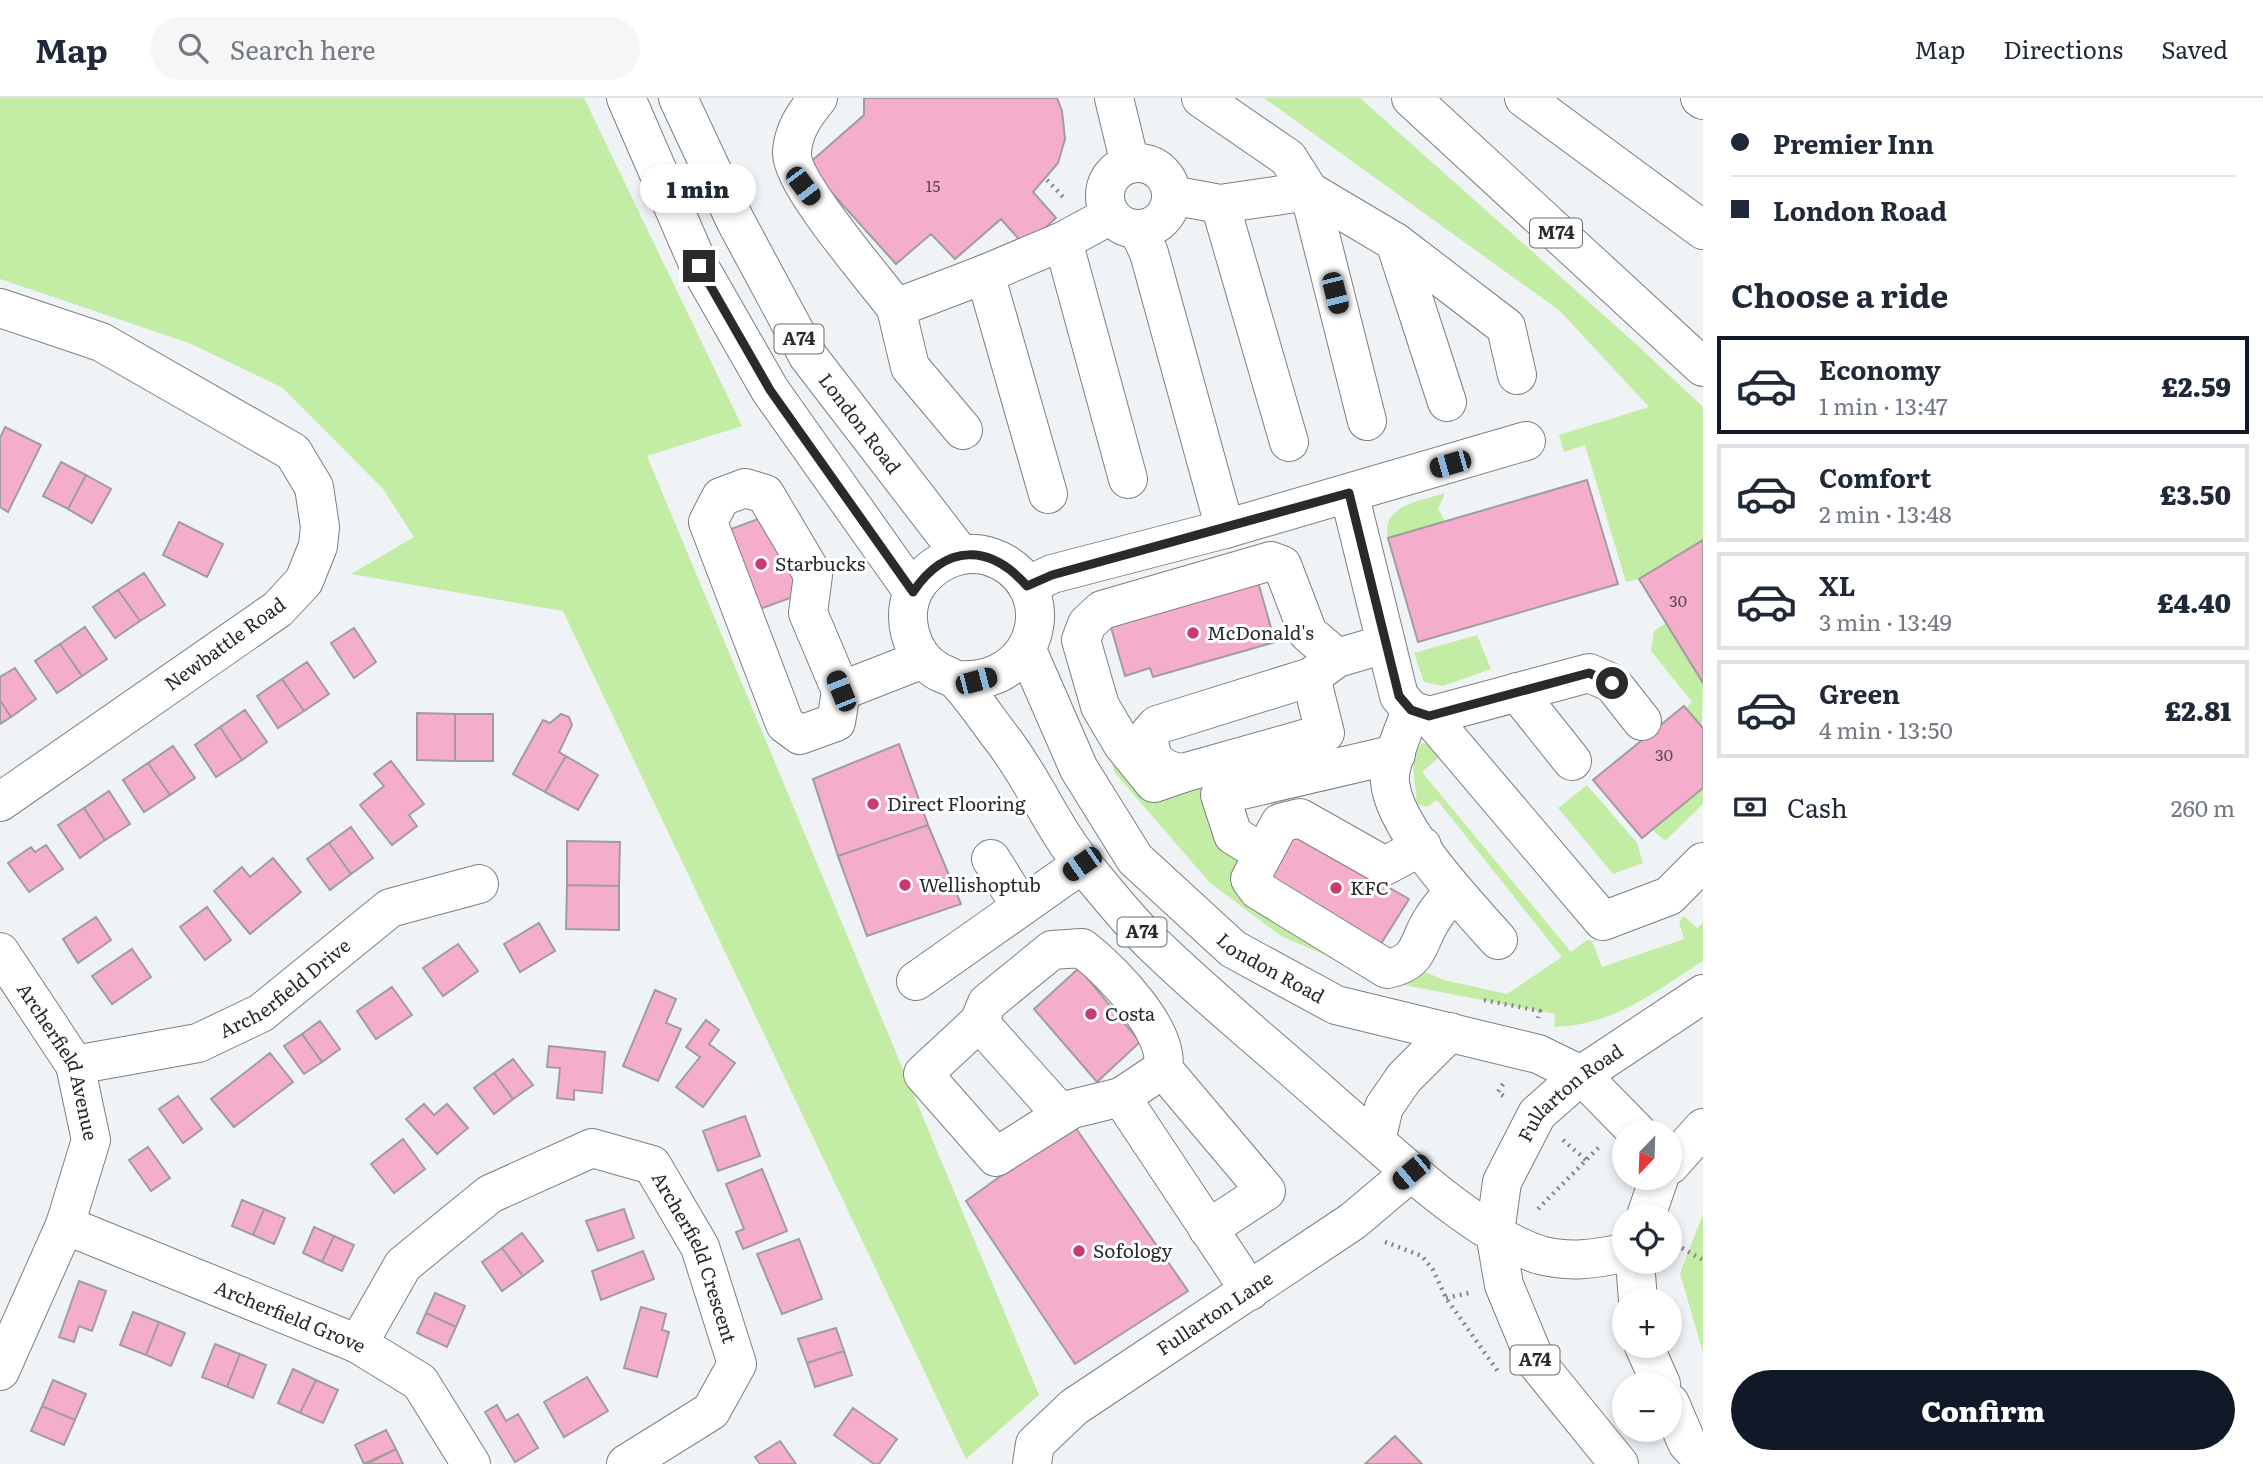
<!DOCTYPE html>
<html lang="en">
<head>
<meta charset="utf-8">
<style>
  :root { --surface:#fff; --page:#f6f6f7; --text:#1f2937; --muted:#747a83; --line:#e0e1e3; --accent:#111827 }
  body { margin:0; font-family:Literata,serif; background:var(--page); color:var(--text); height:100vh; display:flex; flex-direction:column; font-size:26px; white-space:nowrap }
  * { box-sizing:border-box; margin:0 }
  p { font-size:23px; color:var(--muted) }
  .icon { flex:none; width:38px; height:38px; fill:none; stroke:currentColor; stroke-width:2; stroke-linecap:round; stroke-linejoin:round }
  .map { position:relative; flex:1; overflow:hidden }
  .drawer { display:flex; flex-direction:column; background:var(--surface); width:560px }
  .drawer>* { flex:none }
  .guide { display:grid; align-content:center; height:154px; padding:0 28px; background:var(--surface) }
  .needle { width:46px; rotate:203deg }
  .controls { position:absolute; left:1612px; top:1022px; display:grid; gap:14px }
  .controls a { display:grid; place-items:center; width:70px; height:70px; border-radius:50%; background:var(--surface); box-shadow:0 4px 10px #0003; font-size:35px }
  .end { position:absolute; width:32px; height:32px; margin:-16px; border:9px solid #292a2b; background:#fff; box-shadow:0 0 0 4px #fff }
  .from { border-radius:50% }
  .bubble { position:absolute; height:49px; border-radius:24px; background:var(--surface); box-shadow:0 4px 10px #0003; font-size:23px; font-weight:800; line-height:49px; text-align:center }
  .car { position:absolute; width:21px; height:42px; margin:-21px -10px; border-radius:9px; box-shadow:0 0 5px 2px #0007; background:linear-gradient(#222 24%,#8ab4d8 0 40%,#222 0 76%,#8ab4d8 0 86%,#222 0) }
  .guide b { display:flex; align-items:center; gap:24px; height:66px; font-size:26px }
  .guide b+b { border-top:2px solid var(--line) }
  .guide i { width:18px; height:18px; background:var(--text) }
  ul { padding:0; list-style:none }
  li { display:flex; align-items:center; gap:21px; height:98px; margin:0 14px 10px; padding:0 14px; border:4px solid var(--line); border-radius:0px }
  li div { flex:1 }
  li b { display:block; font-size:26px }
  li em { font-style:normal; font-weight:800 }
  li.active { border-color:var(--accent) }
  li>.icon { width:63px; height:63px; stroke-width:1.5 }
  h2 { padding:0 28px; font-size:32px; line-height:84px }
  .pay { display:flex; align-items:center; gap:18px; height:77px; padding:0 28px; font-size:26px }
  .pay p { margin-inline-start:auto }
  .primary-button { display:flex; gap:14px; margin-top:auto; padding:14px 28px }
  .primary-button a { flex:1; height:80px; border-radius:42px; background:var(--accent); color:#fff; font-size:28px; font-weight:800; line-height:80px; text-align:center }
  header { display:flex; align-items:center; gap:42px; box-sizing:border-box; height:98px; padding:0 35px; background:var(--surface); border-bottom:2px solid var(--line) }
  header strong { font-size:33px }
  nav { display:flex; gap:38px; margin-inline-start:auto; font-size:24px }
  .search { width:490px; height:63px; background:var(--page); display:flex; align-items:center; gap:18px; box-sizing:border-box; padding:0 24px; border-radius:38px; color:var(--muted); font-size:26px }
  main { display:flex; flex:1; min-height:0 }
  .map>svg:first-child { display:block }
  .green { fill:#c3eca4 }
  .building { fill:#f5adcc; stroke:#a19d9f; stroke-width:2 }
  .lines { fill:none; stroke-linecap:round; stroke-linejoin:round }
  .minor-casing { stroke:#7c7f81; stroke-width:40 }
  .major-casing { stroke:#7c7f81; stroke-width:40 }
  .highway-casing { stroke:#7c7f81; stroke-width:40 }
  .path { stroke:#858789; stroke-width:4.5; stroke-dasharray:2 5; stroke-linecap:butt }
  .minor { stroke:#fff; stroke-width:38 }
  .major { stroke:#fff; stroke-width:38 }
  .highway { stroke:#fff; stroke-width:38 }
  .route { stroke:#292a2b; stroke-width:9 }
  .poi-dot { fill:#c73b6d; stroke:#fff; stroke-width:2.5 }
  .labels { text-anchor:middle; stroke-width:6; stroke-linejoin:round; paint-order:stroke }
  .number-label { font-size:16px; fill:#5c4b53 }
  .shield { fill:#fff; stroke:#696a6b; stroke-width:2 }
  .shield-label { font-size:18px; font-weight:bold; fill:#292a2b }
  .street-label { font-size:19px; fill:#292a2b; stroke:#fff }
  .poi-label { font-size:19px; fill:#292a2b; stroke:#fff; text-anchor:start }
</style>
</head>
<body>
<header>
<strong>Map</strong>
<div class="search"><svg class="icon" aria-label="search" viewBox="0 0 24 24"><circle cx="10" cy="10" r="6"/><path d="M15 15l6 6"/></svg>Search here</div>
<nav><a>Map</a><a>Directions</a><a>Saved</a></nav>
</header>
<main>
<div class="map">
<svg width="1703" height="1366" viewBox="0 0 1703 1366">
  <rect width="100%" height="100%" fill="#f0f3f6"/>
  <path class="green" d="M0,0H584L742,328L647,358L1039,1297L966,1361L563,513L351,476L414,439L383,391L283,290L189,245L0,181Z
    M1264,0H1360L1637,247L1703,309V442L1639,481L1626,484L1585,347L1564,354L1559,337L1649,309L1560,213Z
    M1445,395L1438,411L1445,423L1388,440C1380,407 1421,403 1445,395Z
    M1666,525L1703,585L1702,631L1685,611L1692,604L1651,553L1654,533Z
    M1477,537L1491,571L1443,588L1424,584L1414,555Z
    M1105,640L1201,687L1223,747L1341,864L1281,838L1210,785L1115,675Z
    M1421,646H1430L1441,658L1422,674L1571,854L1587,842L1592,843L1602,869L1684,841L1679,824L1684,818L1697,830L1703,824V863C1654,894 1615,927 1554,929L1555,916L1404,887L1405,882L1421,872L1444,882L1507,896L1562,859L1437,702L1427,709L1417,706L1412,658Z
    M1587,687L1637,745L1643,765L1613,776L1558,710Z
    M1703,690V706L1665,743L1653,732Z
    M1703,1116V1255L1680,1175Z"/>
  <path class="building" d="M864,0H1057L1062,13L1065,41L1058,65L1033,94L1056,120L1025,148L1001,121L955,161L931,136L896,166L807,67L864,17Z
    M5,329L41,347L8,414L0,409V340Z
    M61,364L86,377L68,411L43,398Z
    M86,377L111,391L92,425L68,411Z
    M1587,382L1618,486L1418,544L1388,440Z
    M774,415L804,495L754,513L723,434Z
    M179,424L223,446L207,479L163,457Z
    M1703,442V585L1639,481Z
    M144,475L165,507L140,523L118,492Z
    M1258,484L1275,544L1153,579L1150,570L1125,578L1110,526Z
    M118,492L140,523L115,540L93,509Z
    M85,529L107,561L82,578L60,546Z
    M354,530L376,564L354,580L331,545Z
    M60,546L82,578L57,595L35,563Z
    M307,564L329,596L304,613L282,581Z
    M15,570L36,601L11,619L0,602V579Z
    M282,581L304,613L278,630L257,598Z
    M0,602L11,619L0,626Z
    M1684,608L1703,630V690L1642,740L1593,682Z
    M245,612L267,644L242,662L220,629Z
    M417,615L455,616V663L417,662Z
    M455,616H493V663H455Z
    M561,616L569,619L572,627L559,654L566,658L545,694L513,676L543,622L550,625Z
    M220,629L242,662L216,679L195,647Z
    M899,646L928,727L838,758L813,681Z
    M173,648L195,680L170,697L148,665Z
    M566,658L598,677L578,712L545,694Z
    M391,663L424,706L409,717L417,728L392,747L360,707L384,688L374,676Z
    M148,665L170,697L144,714L123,682Z
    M109,693L130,726L105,742L84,710Z
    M84,710L105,742L80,760L58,727Z
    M928,727L961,806L867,838L838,758Z
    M351,729L373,760L351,776L329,745Z
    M1290,733L1409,801L1379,849L1263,778Z
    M567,743L620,744L619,788L567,787Z
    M329,745L351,776L330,792L307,761Z
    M46,747L63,771L29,794L8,765L31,749L35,754Z
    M273,760L301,794L250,836L214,793L242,769L250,779Z
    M567,787L619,788V832L566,831Z
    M207,809L231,842L205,862L180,829Z
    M96,819L111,842L78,865L63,841Z
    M539,825L555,853L520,874L504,846Z
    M458,846L478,873L443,898L423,870Z
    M132,851L151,879L112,906L92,878Z
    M1079,870L1140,944L1097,984L1034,911Z
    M392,889L412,917L376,941L357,913Z
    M655,892L676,901L666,925L681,931L658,983L623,968Z
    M706,922L719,932L709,946L735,965L703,1009L676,989L700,959L686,949Z
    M320,923L340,951L322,964L302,936Z
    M302,936L322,964L304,976L284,948Z
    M549,948L605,954L602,995L574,992V1002L557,1000L560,970L547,969Z
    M270,955L293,984L234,1029L211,1001Z
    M513,961L533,987L513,1001L494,975Z
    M494,975L513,1001L494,1016L474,990Z
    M178,998L202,1031L183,1045L159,1011Z
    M424,1006L434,1017L447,1006L468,1030L437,1056L406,1021Z
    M745,1018L760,1058L718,1073L703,1033Z
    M1073,1026L1188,1193L1075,1266L966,1103Z
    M403,1041L425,1071L394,1095L371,1066Z
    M148,1049L170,1080L151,1093L129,1062Z
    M762,1071L787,1133L743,1151L736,1134L744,1131L726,1086Z
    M242,1102L264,1111L253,1137L232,1128Z
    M264,1111L285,1120L274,1146L253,1137Z
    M624,1111L634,1140L598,1153L586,1123Z
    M314,1129L334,1138L322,1164L303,1155Z
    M522,1135L543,1163L523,1178L502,1150Z
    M334,1138L354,1147L342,1173L322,1164Z
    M799,1141L822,1201L782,1216L757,1156Z
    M502,1150L523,1178L502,1193L482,1164Z
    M643,1153L654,1181L601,1202L592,1173Z
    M79,1183L106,1193L92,1233L79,1228L74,1244L59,1239Z
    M435,1195L465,1208L456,1229L426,1215Z
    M641,1209L666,1216L662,1232L669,1234L657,1279L624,1270Z
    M133,1214L159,1224L146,1257L120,1247Z
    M426,1215L456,1229L447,1249L417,1235Z
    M159,1224L185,1235L171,1268L146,1257Z
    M836,1230L844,1253L807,1265L798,1241Z
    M215,1246L240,1256L227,1289L202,1279Z
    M844,1253L852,1277L815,1289L807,1265Z
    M240,1256L266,1267L253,1300L227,1289Z
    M293,1271L316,1282L300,1315L278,1305Z
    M587,1279L608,1313L564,1339L544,1304Z
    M53,1282L86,1296L75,1322L42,1308Z
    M316,1282L338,1292L323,1325L300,1315Z
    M497,1307L506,1323L518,1316L538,1350L515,1364L485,1314Z
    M42,1308L75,1322L64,1347L31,1333Z
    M853,1310L897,1341L879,1366H874L834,1337Z
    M386,1332L396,1351L364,1366L355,1347Z
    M1395,1338L1422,1366H1365Z
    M780,1343L796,1366H760L755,1359Z
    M396,1351L403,1366H367Z"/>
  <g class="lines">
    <g class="minor-casing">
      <g id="minor">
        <path d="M818,0C805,16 794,31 792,53C789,84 875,181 896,210"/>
        <path d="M1114,0L1130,66"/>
        <path d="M1201,0L1288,60L1309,93L1395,144L1447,304"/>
        <circle cx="1138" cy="98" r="33"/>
        <path d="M1171,97L1220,106L1309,93L1367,323"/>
        <path d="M1220,106L1289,344"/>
        <path d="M1138,131L1149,155L1225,431"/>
        <path d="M1063,143L1128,381"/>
        <path d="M1395,144L1506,229L1517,277"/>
        <path d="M0,210L101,244L293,354L314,389L320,429L318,448L304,483L278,511L0,704"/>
        <path d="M963,332L910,269L896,210L985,176"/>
        <path d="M745,390L765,396L813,477L808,515L841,593L836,624L800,637L785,626L708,424L721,399Z"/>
        <path d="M1349,395L1399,598L1411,612L1429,618L1589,575L1612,585L1642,623"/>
        <path d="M1048,396L985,176L1063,143L1111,117"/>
        <path d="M1027,488L1052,476L1225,431L1526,343"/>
        <path d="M1311,579L1157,627L1150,635C1147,659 1159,673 1183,675L1325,635L1311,579L1337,560L1385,546"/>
        <path d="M841,593L923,561"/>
        <path d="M1517,594L1572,663"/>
        <path d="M1411,612C1405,630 1388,666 1390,684C1394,731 1467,807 1498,842"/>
        <path d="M1429,618L1603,823L1669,798L1703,764"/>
        <path d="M1183,675L1154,685L1123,647L1100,608L1081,542L1087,526L1102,512L1271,463L1282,467L1308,535L1337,560"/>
        <path d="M1422,748L1385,768L1300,720L1280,725L1250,781L1258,792L1387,871C1422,864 1416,845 1433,820C1439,810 1447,802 1454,793"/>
        <path d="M1262,755L1233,737L1220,697L1396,656"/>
        <path d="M991,761L1021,809"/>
        <path id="s1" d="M0,854L75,967L91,1042L65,1127L0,1273"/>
        <path d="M916,883L1082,766"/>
        <path d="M979,924L987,905L1052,852L1082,850C1111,873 1171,933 1163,971L1266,1093L1208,1131"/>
        <path id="s2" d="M75,967L198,945L261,915L390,810L479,786"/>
        <path d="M1121,999L1250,1193"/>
        <path d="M1062,1017L979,924L923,976L996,1059L1072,1011L1121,999L1163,971"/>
        <path id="s3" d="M65,1127L358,1246L420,1284L471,1366"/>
        <path id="s4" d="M358,1246L403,1167L490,1096L592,1050L652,1067L700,1149L737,1266L711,1313L626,1366"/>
        <path id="s5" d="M1032,1366L1035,1346L1074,1309L1353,1123L1411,1074"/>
      </g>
    </g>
    <g class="major-casing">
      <g id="major">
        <path d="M626,0L699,168L770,292L913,494"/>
        <path id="s6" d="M678,0L735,122L808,258L961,457"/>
        <path id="s7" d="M1027,552L1079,671L1135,761L1233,851L1336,907L1538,956L1581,977L1637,1034"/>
        <path d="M956,582C1044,589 1064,482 988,458C959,450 930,466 915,490C900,517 910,556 936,572C943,577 953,578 959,585C975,602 988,623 1003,642C1034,682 1053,731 1085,769C1108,796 1130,825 1155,848C1212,903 1274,953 1333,1006C1385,1051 1475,1137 1540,1157C1570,1165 1594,1161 1624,1155"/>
        <path d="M1376,1043L1384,1009L1404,980L1450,934"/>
        <path d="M1670,1067L1703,1030"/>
        <path d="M1646,1118L1659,1080"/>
        <path d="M1635,1164L1638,1202"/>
        <path d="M1644,1248L1661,1286"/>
        <path d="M1670,1305L1687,1345L1703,1362"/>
        <path id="s8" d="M1619,1366L1536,1264L1504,1187L1495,1135L1502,1084L1537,1016L1581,977L1703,896"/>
      </g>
    </g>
    <g class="highway-casing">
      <path id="highway" d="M1411,0L1703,269
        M1524,0L1703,132
        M1700,0L1703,2"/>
    </g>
    <path class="path" d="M1047,82L1065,101
      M1484,902L1540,913L1538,920
      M1503,986L1498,994L1505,999
      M1563,1042L1586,1062
      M1538,1111L1600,1048
      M1385,1144L1422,1158L1433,1172L1446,1200L1499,1275
      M1682,1150L1703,1162
      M1446,1200L1469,1195"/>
    <use href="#minor" class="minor"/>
    <use href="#major" class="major"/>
    <use href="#highway" class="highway"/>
  </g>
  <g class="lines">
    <path class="route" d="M699,168L770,292L913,494C946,445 990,446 1027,488L1052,477L1349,395L1399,598L1411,612L1429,618L1589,575L1612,585"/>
  </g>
  <g class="poi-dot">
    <circle cx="761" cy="466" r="7"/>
    <circle cx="1193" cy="535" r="7"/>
    <circle cx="873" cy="706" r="7"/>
    <circle cx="905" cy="787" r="7"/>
    <circle cx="1336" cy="790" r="7"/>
    <circle cx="1091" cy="916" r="7"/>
    <circle cx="1079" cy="1153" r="7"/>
  </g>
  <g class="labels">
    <g class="number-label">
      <text x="933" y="94">15</text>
      <text x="1678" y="509">30</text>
      <text x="1664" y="663">30</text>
    </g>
    <g class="shield">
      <rect x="1530" y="120.5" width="52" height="29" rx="5"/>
      <rect x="774.5" y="226.5" width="49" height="29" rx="5"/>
      <rect x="1117.5" y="819.5" width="49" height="29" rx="5"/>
      <rect x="1510.5" y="1247.5" width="49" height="29" rx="5"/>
    </g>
    <g class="shield-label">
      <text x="1556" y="141">M74</text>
      <text x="799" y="247">A74</text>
      <text x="1142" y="840">A74</text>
      <text x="1535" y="1268">A74</text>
    </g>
    <g class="street-label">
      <text dy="7" stroke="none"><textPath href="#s6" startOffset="374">London Road</textPath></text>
      <text transform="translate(225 546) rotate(-36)" y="7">Newbattle Road</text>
      <text dy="7" stroke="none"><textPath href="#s7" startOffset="411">London Road</textPath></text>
      <text dy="7" stroke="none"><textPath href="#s2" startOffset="228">Archerfield Drive</textPath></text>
      <text dy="7" stroke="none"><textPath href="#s1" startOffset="126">Archerfield Avenue</textPath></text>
      <text dy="7" stroke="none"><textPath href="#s8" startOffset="434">Fullarton Road</textPath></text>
      <text dy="7" stroke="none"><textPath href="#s4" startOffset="480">Archerfield Crescent</textPath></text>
      <text dy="7" stroke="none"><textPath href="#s5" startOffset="243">Fullarton Lane</textPath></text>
      <text dy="7" stroke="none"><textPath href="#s3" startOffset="243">Archerfield Grove</textPath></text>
    </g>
    <g class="poi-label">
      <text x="775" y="473">Starbucks</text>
      <text x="1207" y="542">McDonald's</text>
      <text x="887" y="713">Direct Flooring</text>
      <text x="919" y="794">Wellishoptub</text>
      <text x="1350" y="797">KFC</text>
      <text x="1105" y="923">Costa</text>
      <text x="1093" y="1160">Sofology</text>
    </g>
  </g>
</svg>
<div class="controls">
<a><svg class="needle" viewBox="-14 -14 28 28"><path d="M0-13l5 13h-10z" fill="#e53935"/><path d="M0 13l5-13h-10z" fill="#747a83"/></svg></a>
<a><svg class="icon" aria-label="locate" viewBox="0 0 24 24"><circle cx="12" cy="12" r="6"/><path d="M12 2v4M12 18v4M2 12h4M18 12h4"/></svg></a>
<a>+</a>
<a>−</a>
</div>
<i class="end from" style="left:1612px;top:585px"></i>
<i class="end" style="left:699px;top:168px"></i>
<div class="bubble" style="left:640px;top:66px;width:116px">1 min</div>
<i class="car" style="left:803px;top:88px;rotate:143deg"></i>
<i class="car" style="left:1335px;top:195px;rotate:166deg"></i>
<i class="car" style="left:1450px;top:366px;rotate:254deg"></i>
<i class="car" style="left:976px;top:583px;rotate:75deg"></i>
<i class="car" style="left:841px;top:593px;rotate:338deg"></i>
<i class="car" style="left:1082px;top:766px;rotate:235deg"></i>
<i class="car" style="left:1411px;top:1074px;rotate:230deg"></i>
</div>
<section class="drawer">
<div class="guide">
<b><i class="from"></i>Premier Inn</b>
<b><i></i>London Road</b>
</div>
<h2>Choose a ride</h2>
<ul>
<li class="active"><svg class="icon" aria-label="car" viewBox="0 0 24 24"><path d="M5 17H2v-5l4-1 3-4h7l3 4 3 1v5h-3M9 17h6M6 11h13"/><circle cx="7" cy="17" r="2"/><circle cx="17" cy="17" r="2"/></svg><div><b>Economy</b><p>1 min · 13:47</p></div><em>£2.59</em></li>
<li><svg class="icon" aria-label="car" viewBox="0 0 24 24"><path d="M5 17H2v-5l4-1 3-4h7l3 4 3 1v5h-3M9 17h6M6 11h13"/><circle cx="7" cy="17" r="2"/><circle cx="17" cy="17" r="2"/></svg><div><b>Comfort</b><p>2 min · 13:48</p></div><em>£3.50</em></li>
<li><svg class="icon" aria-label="car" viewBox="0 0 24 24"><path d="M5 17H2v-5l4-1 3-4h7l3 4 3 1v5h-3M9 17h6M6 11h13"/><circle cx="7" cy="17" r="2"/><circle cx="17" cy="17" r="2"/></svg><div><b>XL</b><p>3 min · 13:49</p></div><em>£4.40</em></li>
<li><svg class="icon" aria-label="car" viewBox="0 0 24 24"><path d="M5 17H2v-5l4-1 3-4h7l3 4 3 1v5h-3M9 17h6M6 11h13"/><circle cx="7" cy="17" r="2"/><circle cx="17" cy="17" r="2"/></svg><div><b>Green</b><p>4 min · 13:50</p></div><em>£2.81</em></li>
</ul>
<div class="pay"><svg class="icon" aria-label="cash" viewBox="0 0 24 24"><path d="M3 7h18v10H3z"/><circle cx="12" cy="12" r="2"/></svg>Cash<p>260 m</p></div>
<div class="primary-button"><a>Confirm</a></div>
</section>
</main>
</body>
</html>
